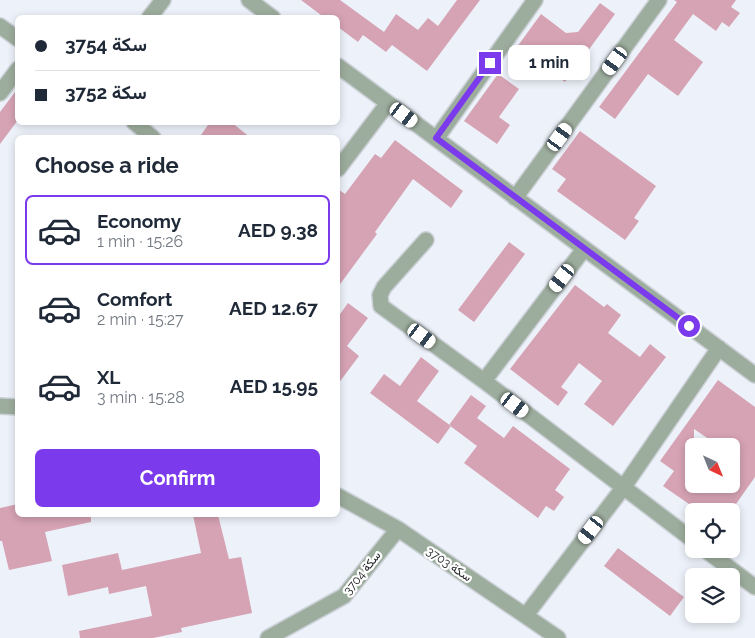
<!DOCTYPE html>
<html lang="en">
<head>
<meta charset="utf-8">
<style>
  :root { --surface:#fff; --page:#f2f2f3; --text:#1f2937; --muted:#747a83; --line:#e0e1e3; --accent:#7c3aed }
  body { margin:0; font-family:Raleway,Vazirmatn,sans-serif; background:var(--page); color:var(--text); height:100vh; display:flex; flex-direction:column; font-size:19px; white-space:nowrap }
  * { box-sizing:border-box; margin:0 }
  p { font-size:16px; color:var(--muted) }
  .icon { flex:none; width:28px; height:28px; fill:none; stroke:currentColor; stroke-width:2; stroke-linecap:round; stroke-linejoin:round }
  .map { position:relative; flex:1; overflow:hidden }
  .details { position:absolute; left:15px; top:135px; width:325px; height:382px; display:flex; flex-direction:column; background:var(--surface); border-radius:8px; box-shadow:0 2px 8px #0003 }
  .details>* { flex:none }
  .top-card { position:absolute; left:15px; top:15px; width:325px; height:110px; border-radius:8px; box-shadow:0 2px 8px #0003; display:grid; align-content:center; height:110px; padding:0 20px; background:var(--surface) }
  .needle { width:32px; rotate:137deg }
  .buttons { position:absolute; left:685px; top:438px; display:grid; gap:10px }
  .buttons a { display:grid; place-items:center; width:55px; height:55px; border-radius:8px; background:var(--surface); box-shadow:0 2px 8px #0003; font-size:25px }
  .end { position:absolute; width:22px; height:22px; margin:-11px; border:6px solid #7c3aed; background:#fff; box-shadow:0 0 0 2px #fff }
  .from { border-radius:50% }
  .bubble { position:absolute; height:35px; border-radius:8px; background:var(--surface); box-shadow:0 2px 8px #0003; font-size:16px; font-weight:700; line-height:35px; text-align:center }
  .car { position:absolute; width:15px; height:30px; margin:-15px -8px; border-radius:6px; box-shadow:0 0 4px 1px #0007; background:linear-gradient(#fff 24%,#345 0 40%,#fff 0 76%,#345 0 86%,#fff 0) }
  .top-card b { display:flex; align-items:center; gap:18px; height:48px; font-size:19px }
  .top-card b+b { border-top:1px solid var(--line) }
  .top-card i { width:12px; height:12px; background:var(--text) }
  ul { padding:0; list-style:none }
  li { display:flex; align-items:center; gap:15px; height:70px; margin:0 10px 8px; padding:0 10px; border:2px solid transparent; border-radius:8px }
  li div { flex:1 }
  li b { display:block; font-size:19px }
  li em { font-style:normal; font-weight:700 }
  li.active { border-color:var(--accent) }
  li>.icon { width:45px; height:45px; stroke-width:1.5 }
  h2 { padding:0 20px; font-size:22px; line-height:60px }
  .cta { display:flex; gap:10px; margin-top:auto; padding:10px 20px }
  .cta a { flex:1; height:58px; border-radius:8px; background:var(--accent); color:#fff; font-size:20px; font-weight:700; line-height:58px; text-align:center }
  .map>svg:first-child { display:block }
  .building { fill:#d6a3b4; fill-rule:evenodd }
  .lines { fill:none; stroke-linecap:round; stroke-linejoin:round }
  .minor-casing { stroke:#cbd0d7; stroke-width:18 }
  .minor { stroke:#9dad9d; stroke-width:15 }
  .route { stroke:#7c3aed; stroke-width:6 }
  .labels { text-anchor:middle; stroke-width:4.5; stroke-linejoin:round; paint-order:stroke }
  .street-label { font-size:12px; fill:#1a1c1f; stroke:#fff }
</style>
</head>
<body>
<div class="map">
<svg width="755" height="638" viewBox="0 0 755 638">
  <rect width="100%" height="100%" fill="#edf2fa"/>
  <path class="building" d="M301,0H340L384,32L396,14L418,30L428,18L438,26L457,0H480L427,71L392,45L386,52L363,35L358,42L338,27V18H325Z
    M674,0H736L731,7L740,13L729,27L722,22L716,31L693,14L674,40L703,62L678,96L648,74L615,119L599,107L677,2Z
    M600,3L615,14L565,82L517,47L541,14L566,33L578,32Z
    M498,74L519,89L499,117L510,125L497,144L464,121Z
    M18,88V120L0,144V112Z
    M210,122H231L251,138H199Z
    M580,131L656,186L634,218L639,221L625,240L557,191L566,179L552,169Z
    M395,140L463,191L451,208L413,179L375,232L377,234L338,287V189L345,194L375,154L381,158Z
    M509,242L525,254L474,322L458,310Z
    M575,285L604,307L607,304L621,315L608,333L640,357L650,344L666,357L613,426L584,404L602,381L579,363L561,387L568,392L558,406L510,369Z
    M348,303L368,318L347,346L359,356L338,384V317Z
    M421,357L439,371L417,401L451,426L438,444L370,393L384,374L400,386Z
    M718,380L755,407V477L731,511H699L663,486L674,471L660,461ZM694,429L719,446H731V455L737,460L731,468V484H720L714,492L703,484H694Z
    M471,395L486,406L477,418L504,438L513,426L570,469L555,490L564,497L554,511L546,506L538,518L464,463L477,446L449,425Z
    M18,504V515H91V522L45,532L52,561L9,570L2,541H0V508Z
    M193,515H218L229,559L241,557L252,613L181,628L182,632L153,638H80L79,631L152,616L146,586L109,594L108,587L68,596L62,565L118,553L122,570L201,553Z
    M618,548L684,597L670,616L604,566Z"/>
  <g class="lines">
    <g class="minor-casing">
      <path id="minor" d="M249,0L273,18
        M149,18L163,0
        M0,26L18,39
        M338,66L755,375
        M0,93L18,69
        M134,122L153,138
        M436,139L535,0
        M338,169L388,103
        M515,198L659,0
        M426,240L384,287L380,295L381,306L484,381L694,541
        M484,381L584,249
        M0,406L18,407
        M338,496L398,529L558,638
        M704,549L755,587
        M526,615L623,488L719,348
        M268,638L344,596L398,529"/>
    </g>
    <use href="#minor" class="minor"/>
  </g>
  <g class="lines">
    <path class="route" d="M490,63L436,138L689,326"/>
  </g>
  <g class="labels">
    <g class="street-label">
      <text transform="translate(449 564) rotate(34)" y="4">سكة 3703</text>
      <text transform="translate(362 573) rotate(-51)" y="4">سكة 3704</text>
    </g>
  </g>
</svg>
<div class="buttons">
<a><svg class="needle" viewBox="-14 -14 28 28"><path d="M0-13l5 13h-10z" fill="#e53935"/><path d="M0 13l5-13h-10z" fill="#747a83"/></svg></a>
<a><svg class="icon" aria-label="locate" viewBox="0 0 24 24"><circle cx="12" cy="12" r="6"/><path d="M12 2v4M12 18v4M2 12h4M18 12h4"/></svg></a>
<a><svg class="icon" aria-label="layers" viewBox="0 0 24 24"><path d="M12 4l9 5-9 5-9-5zM3 14l9 5 9-5"/></svg></a>
</div>
<i class="end from" style="left:689px;top:326px"></i>
<i class="end" style="left:490px;top:63px"></i>
<div class="bubble" style="left:508px;top:45px;width:82px">1 min</div>
<i class="car" style="left:615px;top:61px;rotate:216deg"></i>
<i class="car" style="left:404px;top:115px;rotate:127deg"></i>
<i class="car" style="left:560px;top:137px;rotate:36deg"></i>
<i class="car" style="left:562px;top:278px;rotate:217deg"></i>
<i class="car" style="left:422px;top:336px;rotate:126deg"></i>
<i class="car" style="left:515px;top:405px;rotate:127deg"></i>
<i class="car" style="left:591px;top:530px;rotate:217deg"></i>
<div class="top-card">
<b><i class="from"></i>سكة 3754</b>
<b><i></i>سكة 3752</b>
</div>
<section class="details">
<h2>Choose a ride</h2>
<ul>
<li class="active"><svg class="icon" aria-label="car" viewBox="0 0 24 24"><path d="M5 17H2v-5l4-1 3-4h7l3 4 3 1v5h-3M9 17h6M6 11h13"/><circle cx="7" cy="17" r="2"/><circle cx="17" cy="17" r="2"/></svg><div><b>Economy</b><p>1 min · 15:26</p></div><em>AED 9.38</em></li>
<li><svg class="icon" aria-label="car" viewBox="0 0 24 24"><path d="M5 17H2v-5l4-1 3-4h7l3 4 3 1v5h-3M9 17h6M6 11h13"/><circle cx="7" cy="17" r="2"/><circle cx="17" cy="17" r="2"/></svg><div><b>Comfort</b><p>2 min · 15:27</p></div><em>AED 12.67</em></li>
<li><svg class="icon" aria-label="car" viewBox="0 0 24 24"><path d="M5 17H2v-5l4-1 3-4h7l3 4 3 1v5h-3M9 17h6M6 11h13"/><circle cx="7" cy="17" r="2"/><circle cx="17" cy="17" r="2"/></svg><div><b>XL</b><p>3 min · 15:28</p></div><em>AED 15.95</em></li>
</ul>
<div class="cta"><a>Confirm</a></div>
</section>
</div>
</body>
</html>
